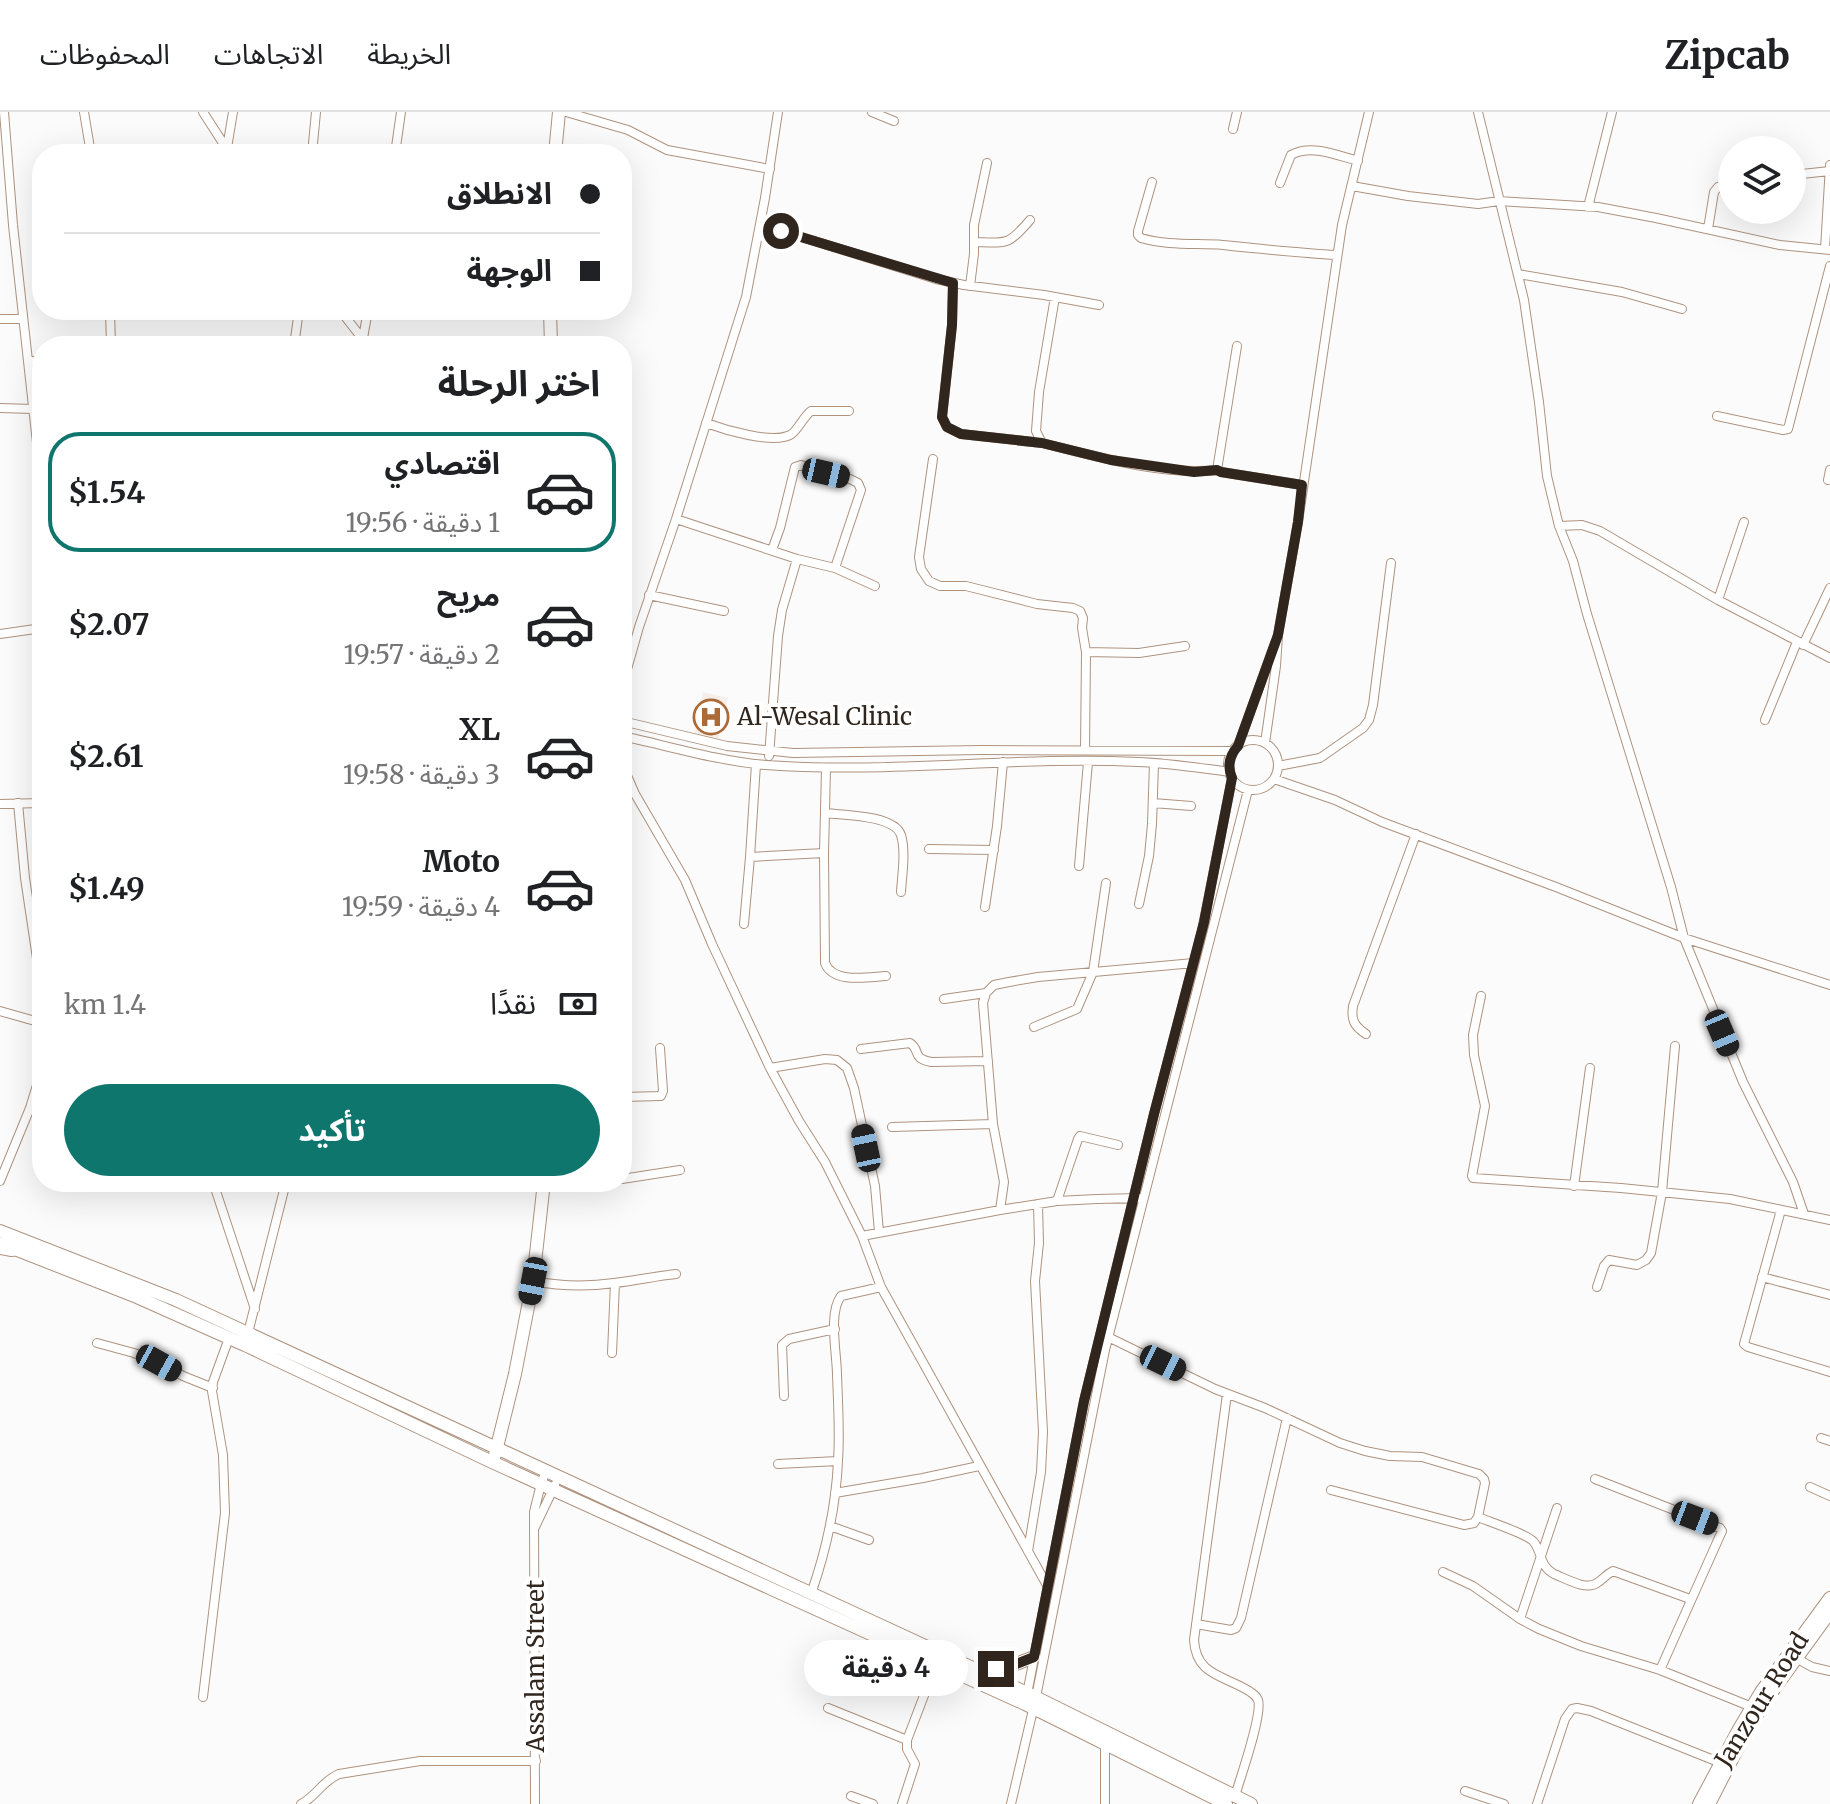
<!DOCTYPE html>
<html lang="ar">
<head>
<meta charset="utf-8">
<style>
  :root { --surface:#fff; --page:#f6f6f6; --text:#202124; --muted:#757577; --line:#e0e0e0; --accent:#0f766e }
  body { margin:0; font-family:Merriweather,"Noto Sans Arabic",serif; background:var(--page); color:var(--text); direction:rtl; height:100vh; display:flex; flex-direction:column; font-size:30px; white-space:nowrap }
  * { box-sizing:border-box; margin:0 }
  p { font-size:26px; color:var(--muted) }
  .icon { flex:none; width:44px; height:44px; fill:none; stroke:currentColor; stroke-width:2; stroke-linecap:round; stroke-linejoin:round }
  .map { position:relative; flex:1; overflow:hidden; direction:ltr }
  .drawer { position:absolute; left:32px; top:224px; width:600px; height:856px; display:flex; flex-direction:column; background:var(--surface); border-radius:32px; box-shadow:0 8px 32px #0002; direction:rtl }
  .drawer>* { flex:none }
  .banner { position:absolute; left:32px; top:32px; width:600px; height:176px; border-radius:32px; box-shadow:0 8px 32px #0002; direction:rtl; display:grid; align-content:center; height:176px; padding:0 32px; background:var(--surface) }
  .tools { position:absolute; left:1718px; top:24px; display:grid; gap:16px }
  .tools a { display:grid; place-items:center; width:88px; height:88px; border-radius:50%; background:var(--surface); box-shadow:0 8px 32px #0002; font-size:40px }
  .end { position:absolute; width:36px; height:36px; margin:-18px; border:10px solid #31261e; background:#fff; box-shadow:0 0 0 4px #fff }
  .from { border-radius:50% }
  .bubble { position:absolute; height:56px; border-radius:28px; background:var(--surface); box-shadow:0 8px 32px #0002; font-size:26px; font-weight:700; line-height:56px; text-align:center; direction:rtl }
  .car { position:absolute; width:24px; height:48px; margin:-24px -12px; border-radius:10px; box-shadow:0 0 6px 2px #0007; background:linear-gradient(#222 24%,#8ab4d8 0 40%,#222 0 76%,#8ab4d8 0 86%,#222 0) }
  .banner b { display:flex; align-items:center; gap:28px; height:76px; font-size:30px }
  .banner b+b { border-top:2px solid var(--line) }
  .banner i { width:20px; height:20px; background:var(--text) }
  ul { padding:0; list-style:none }
  li { display:flex; align-items:center; gap:24px; height:120px; margin:0 16px 12px; padding:0 16px; border:4px solid transparent; border-radius:32px }
  li div { flex:1 }
  li b { display:block; font-size:30px }
  li em { font-style:normal; font-weight:700 }
  li.on { border-color:var(--accent) }
  li>.icon { width:72px; height:72px; stroke-width:1.5 }
  h2 { padding:0 32px; font-size:36px; line-height:96px }
  .pay { display:flex; align-items:center; gap:20px; height:88px; padding:0 32px; font-size:30px }
  .pay p { margin-inline-start:auto }
  .button { display:flex; gap:16px; margin-top:auto; padding:16px 32px }
  .button a { flex:1; height:92px; border-radius:48px; background:var(--accent); color:#fff; font-size:32px; font-weight:700; line-height:92px; text-align:center }
  header { display:flex; align-items:center; gap:48px; box-sizing:border-box; height:112px; padding:0 40px; background:var(--surface); border-bottom:2px solid var(--line) }
  header strong { font-size:38px }
  nav { display:flex; gap:44px; margin-inline-start:auto; font-size:28px }
  .map>svg:first-child { display:block }
  .built { fill:#f5eee9 }
  .lines { fill:none; stroke-linecap:round; stroke-linejoin:round }
  .street-casing { stroke:#ae937f; stroke-width:10 }
  .secondary-casing { stroke:#ae937f; stroke-width:14 }
  .primary-casing { stroke:#ae937f; stroke-width:14 }
  .highway-casing { stroke:#ae937f; stroke-width:18 }
  .street { stroke:#fff; stroke-width:8 }
  .secondary { stroke:#fff; stroke-width:12 }
  .primary { stroke:#fff; stroke-width:12 }
  .highway { stroke:#fff; stroke-width:16 }
  .route { stroke:#31261e; stroke-width:10 }
  .labels { text-anchor:middle; stroke-width:8; stroke-linejoin:round; paint-order:stroke }
  .poi-label { font-size:24px; fill:#31261e; stroke:#fff; text-anchor:start }
  .street-label { font-size:24px; fill:#31261e; stroke:#fff }
</style>
</head>
<body>
<header>
<strong>Zipcab</strong>
<nav><a>الخريطة</a><a>الاتجاهات</a><a>المحفوظات</a></nav>
</header>
<div class="map">
<svg width="1830" height="1692" viewBox="0 0 1830 1692">
  <rect width="100%" height="100%" fill="#fbfbfb"/>
  <path class="built" d="M703,580L728,586L718,629L694,624Z"/>
  <g class="lines">
    <g class="street-casing">
      <path id="street" d="M4,0L13,113L42,376
        M84,0L91,42
        M203,0L230,42
        M566,0L628,18L667,38L770,57
        M872,0L894,9
        M1478,0L1524,188L1539,290L1547,364L1559,414L1573,449L1587,502L1671,775L1684,826L1743,970L1793,1070L1804,1102
        M1233,17L1237,0
        M227,36L233,0
        M395,40L412,42
        M312,42L316,0
        M395,42L401,0
        M1792,63L1830,59
        M1152,70L1138,119V123L1141,126C1168,134 1196,131 1223,133C1261,137 1299,141 1337,143
        M1280,71L1291,43C1312,32 1336,43 1358,49
        M1352,74L1408,84L1478,92L1499,89L1598,95L1656,106L1780,133L1830,138
        M1588,95L1612,0
        M760,112L936,167L964,173L1044,183L1099,193
        M1708,117L1714,80L1718,75L1732,72
        M974,130C1007,131 1008,134 1030,108
        M1825,137L1830,53
        M622,142L625,111
        M1518,162L1622,180L1682,197
        M953,171L952,213L942,305L947,315L961,322L1042,331
        M970,174L974,142V113L987,51
        M1055,185L1039,280L1036,319L1042,331C1095,344 1162,364 1217,358
        M110,198L111,234
        M340,198L368,234
        M0,207H23
        M363,226L368,198
        M294,234L299,198
        M1237,234L1217,358L1221,360L1302,373
        M29,249H42
        M0,296L33,297
        M1717,304L1783,318L1788,317L1830,154
        M706,311C725,318 772,332 790,323C797,320 803,305 811,299H849
        M933,347L919,445L921,457L929,469L940,474H966L1037,492L1073,496L1080,499L1083,506L1082,516L1086,540
        M1828,368L1830,358
        M676,407L797,447L782,498L778,524L769,644
        M1559,414L1582,413L1600,419L1718,488L1830,546
        M772,438L780,416L795,355L801,353L850,367L858,371L861,378L835,456L797,447
        M835,456L875,474
        M649,483L724,499
        M1718,488L1744,410
        M0,522L42,516
        M1803,533L1830,476
        M622,575L639,515L676,407L746,185L765,86L778,0
        M1765,608L1797,530
        M622,609L727,634L793,641L981,638L1233,639
        M622,624C669,634 718,649 766,653C890,662 1014,644 1138,650C1169,651 1199,656 1230,660
        M1228 653a25 25 0 1 1 50 0a25 25 0 1 1-50 0Z
        M1265,631L1276,554L1278,523L1298,410L1342,113L1369,0
        M1238,634L1275,531
        M1085,638L1086,540L1139,541L1185,534
        M622,652L635,682L685,768L712,832L770,956L799,1009L825,1050L862,1124L881,1175L1048,1475
        M756,652L750,745L824,741
        M1278,654L1320,646L1363,616L1369,608L1373,593L1391,451
        M826,656L824,741L825,851C833,872 868,865 886,864
        M1274,667L1335,688L1382,710L1556,775L1684,826L1830,873
        M18,691L25,766L42,880
        M1153,691L1191,694
        M0,692L42,691
        M825,701C843,703 894,703 901,723C906,740 902,763 901,780
        M929,737L994,738
        M1079,754L1088,650
        M1139,792L1149,744L1152,712L1154,651
        M985,795L997,714L1003,650
        M744,812L750,745
        M1481,884L1473,923L1474,943L1485,994L1472,1064L1473,1066L1621,1076L1730,1087L1830,1108
        M944,887L986,881
        M0,899L42,911
        M1034,915L1077,897L1093,860L1106,771
        M1366,922C1354,914 1351,908 1353,894L1416,722
        M861,937L910,931C921,938 911,946 931,950L988,949
        M770,956L825,947L837,948L847,956L854,976L875,1074L879,1120
        M622,985L661,984L663,979L660,936
        M892,1015L993,1012
        M622,1067L680,1058
        M0,1069L30,996L42,957
        M213,1070L255,1197
        M1574,1074L1590,956
        M1057,1089L1078,1027L1080,1024L1118,1033
        M1000,1098L1004,1070L993,1012L983,891L986,881L994,873L1009,870L1038,865L1194,851
        M1781,1098L1744,1232L1748,1235L1830,1260
        M862,1124L1000,1098L1057,1089L1097,1087L1139,1086
        M1762,1165L1830,1183
        M533,1169C559,1174 587,1175 614,1171C635,1169 655,1164 676,1162
        M1597,1175L1604,1154L1609,1148L1637,1153L1646,1148L1651,1141L1662,1080L1675,934
        M248,1221L286,1070
        M1108,1225L1215,1277L1265,1296L1340,1331L1365,1339L1390,1344L1422,1345L1479,1362L1484,1367L1485,1371L1478,1405C1490,1410 1525,1421 1533,1429C1543,1440 1538,1453 1554,1462C1565,1466 1586,1479 1597,1471C1604,1467 1605,1463 1613,1459L1690,1487
        M97,1231L134,1241L159,1251L183,1264L213,1276
        M612,1241L615,1171
        M1227,1282L1194,1528C1196,1564 1224,1563 1249,1579C1253,1582 1256,1583 1258,1588C1263,1602 1240,1667 1235,1684
        M784,1284L782,1233L789,1227L835,1217
        M1821,1326L1830,1329
        M778,1352L838,1349
        M1595,1367L1720,1416L1722,1419L1660,1558
        M1810,1375L1830,1384
        M1331,1378L1464,1413L1474,1411L1478,1405
        M835,1381L923,1366L979,1354
        M830,1414L869,1428
        M535,1415L555,1373
        M1028,1439L1041,1360L1043,1320L1035,1169L1039,1131L1038,1092
        M1443,1460L1473,1474L1520,1507L1539,1517L1581,1534L1660,1558L1752,1595
        M811,1482C826,1439 836,1395 838,1349C840,1321 838,1291 837,1263C837,1242 828,1201 841,1184L881,1175
        M1520,1507L1557,1396
        M1196,1512L1231,1518L1236,1516L1241,1506L1287,1306
        M1796,1546L1812,1555L1830,1559
        M1027,1582L1084,1289L1154,1002L1202,819L1232,666
        M203,1585L225,1401L223,1343L212,1279L213,1270L229,1226
        M828,1596L907,1628
        M1465,1679L1504,1692
        M851,1684L873,1692
        M301,1692C317,1684 321,1670 339,1662L420,1649H536
        M535,1692L534,1400L541,1372L546,1359
        M902,1692L915,1652L907,1637V1628L936,1552
        M1011,1692L1036,1585L1105,1238L1248,678
        M1105,1692V1632
        M1537,1692L1565,1607L1572,1597L1577,1596L1591,1599L1721,1651"/>
    </g>
    <g class="secondary-casing">
      <path id="secondary" d="M555,42L559,0
        M550,198L551,234
        M0,1119L176,1188L1027,1581L1251,1692
        M7,1134L137,1185L245,1233L492,1350L1025,1592L1226,1692
        M495,1343L515,1262L533,1169L544,1070
        M980,1558L1011,1554L1034,1545"/>
    </g>
    <g class="primary-casing">
      <path id="primary" d="M1699,1692L1739,1617L1761,1580L1830,1486
        M1709,1692L1746,1620L1766,1588L1830,1500"/>
    </g>
    <g class="highway-casing">
      <path id="highway" d="M0,1134L12,1136"/>
    </g>
    <use href="#street" class="street"/>
    <use href="#secondary" class="secondary"/>
    <use href="#primary" class="primary"/>
    <use href="#highway" class="highway"/>
  </g>
  <g class="lines">
    <path class="route" d="M781,119L953,171L952,213L942,305L947,315L961,322L1042,331L1111,348L1194,360L1217,358L1221,360L1302,373L1298,410L1278,523L1238,634C1229,644 1227,654 1232,666L1204,810L1154,1002L1084,1289L1034,1545L1011,1554L996,1557"/>
  </g>
  <defs>
    <g id="hospital-ring" transform="scale(1.8)"><circle r="9.5" fill="#fff" stroke="#ac6a36" stroke-width="1.5"/><path d="M-5-5h3v3.5h4V-5h3V5h-3V1.5h-4V5h-3Z" fill="#ac6a36"/></g>
  </defs>
  <g fill-rule="evenodd">
    <use href="#hospital-ring" x="711" y="605"/>
  </g>
  <g class="labels">
    <g class="poi-label">
      <text x="737" y="613">Al-Wesal Clinic</text>
    </g>
    <g class="street-label">
      <text transform="translate(536 1554) rotate(-90)" y="8">Assalam Street</text>
      <text transform="translate(1762 1588) rotate(-58)" y="8">Janzour Road</text>
    </g>
  </g>
</svg>
<div class="tools">
<a><svg class="icon" aria-label="layers" viewBox="0 0 24 24"><path d="M12 4l9 5-9 5-9-5zM3 14l9 5 9-5"/></svg></a>
</div>
<i class="end from" style="left:781px;top:119px"></i>
<i class="end" style="left:996px;top:1557px"></i>
<div class="bubble" style="left:804px;top:1528px;width:164px">4 دقيقة</div>
<i class="car" style="left:826px;top:361px;rotate:103deg"></i>
<i class="car" style="left:1722px;top:921px;rotate:157deg"></i>
<i class="car" style="left:866px;top:1036px;rotate:348deg"></i>
<i class="car" style="left:533px;top:1169px;rotate:191deg"></i>
<i class="car" style="left:159px;top:1251px;rotate:119deg"></i>
<i class="car" style="left:1163px;top:1251px;rotate:116deg"></i>
<i class="car" style="left:1695px;top:1406px;rotate:111deg"></i>
<div class="banner">
<b><i class="from"></i>الانطلاق</b>
<b><i></i>الوجهة</b>
</div>
<section class="drawer">
<h2>اختر الرحلة</h2>
<ul>
<li class="on"><svg class="icon" aria-label="car" viewBox="0 0 24 24"><path d="M5 17H2v-5l4-1 3-4h7l3 4 3 1v5h-3M9 17h6M6 11h13"/><circle cx="7" cy="17" r="2"/><circle cx="17" cy="17" r="2"/></svg><div><b>اقتصادي</b><p>1 دقيقة · 19:56</p></div><em>$1.54</em></li>
<li><svg class="icon" aria-label="car" viewBox="0 0 24 24"><path d="M5 17H2v-5l4-1 3-4h7l3 4 3 1v5h-3M9 17h6M6 11h13"/><circle cx="7" cy="17" r="2"/><circle cx="17" cy="17" r="2"/></svg><div><b>مريح</b><p>2 دقيقة · 19:57</p></div><em>$2.07</em></li>
<li><svg class="icon" aria-label="car" viewBox="0 0 24 24"><path d="M5 17H2v-5l4-1 3-4h7l3 4 3 1v5h-3M9 17h6M6 11h13"/><circle cx="7" cy="17" r="2"/><circle cx="17" cy="17" r="2"/></svg><div><b>XL</b><p>3 دقيقة · 19:58</p></div><em>$2.61</em></li>
<li><svg class="icon" aria-label="car" viewBox="0 0 24 24"><path d="M5 17H2v-5l4-1 3-4h7l3 4 3 1v5h-3M9 17h6M6 11h13"/><circle cx="7" cy="17" r="2"/><circle cx="17" cy="17" r="2"/></svg><div><b>Moto</b><p>4 دقيقة · 19:59</p></div><em>$1.49</em></li>
</ul>
<div class="pay"><svg class="icon" aria-label="cash" viewBox="0 0 24 24"><path d="M3 7h18v10H3z"/><circle cx="12" cy="12" r="2"/></svg>نقدًا<p>1.4 km</p></div>
<div class="button"><a>تأكيد</a></div>
</section>
</div>
</body>
</html>
